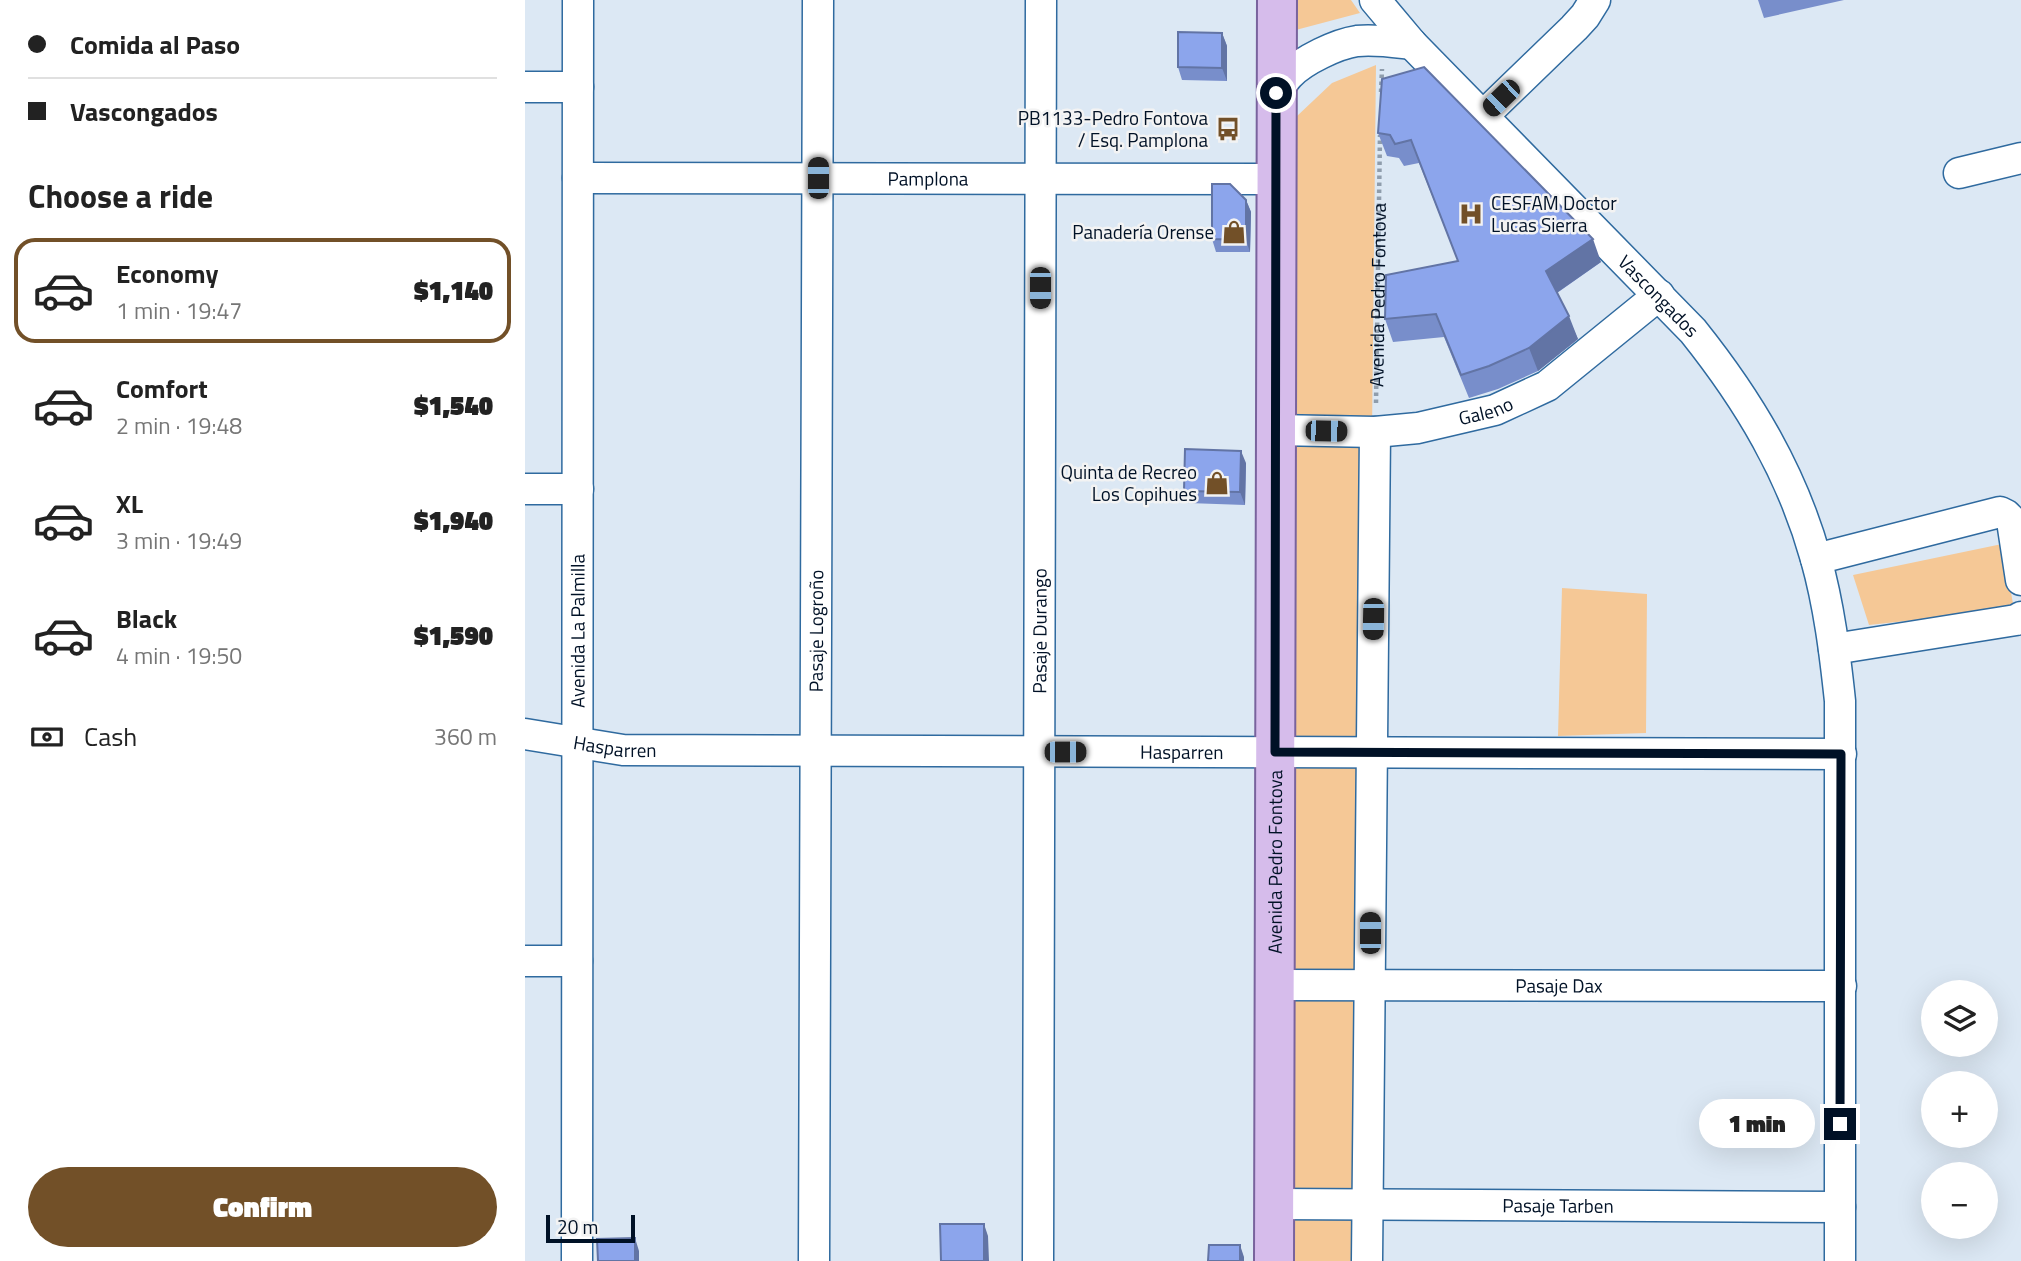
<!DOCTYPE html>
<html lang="en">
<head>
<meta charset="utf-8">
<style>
  :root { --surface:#fff; --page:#f2f2f2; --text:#222; --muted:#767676; --line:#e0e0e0; --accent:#725028 }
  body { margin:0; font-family:"Titillium Web",sans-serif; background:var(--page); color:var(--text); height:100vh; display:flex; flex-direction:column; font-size:26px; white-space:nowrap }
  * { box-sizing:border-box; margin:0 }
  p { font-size:23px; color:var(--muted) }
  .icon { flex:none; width:38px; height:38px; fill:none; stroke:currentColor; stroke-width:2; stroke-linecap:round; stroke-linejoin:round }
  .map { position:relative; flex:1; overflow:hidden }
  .side { display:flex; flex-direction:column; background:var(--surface); width:525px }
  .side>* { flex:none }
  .guide { display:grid; align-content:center; height:154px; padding:0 28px; background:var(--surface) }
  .tools { position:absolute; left:1396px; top:980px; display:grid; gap:14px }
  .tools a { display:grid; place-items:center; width:77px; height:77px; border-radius:50%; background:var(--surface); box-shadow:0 7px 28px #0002; font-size:35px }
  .scale { position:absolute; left:21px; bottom:18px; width:89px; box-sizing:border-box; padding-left:7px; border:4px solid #001126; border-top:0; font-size:19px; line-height:24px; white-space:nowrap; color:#001126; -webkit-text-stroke:5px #f3f3f3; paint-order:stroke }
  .end { position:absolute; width:32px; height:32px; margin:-16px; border:9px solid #001126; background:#fff; box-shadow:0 0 0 4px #fff }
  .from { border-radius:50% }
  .bubble { position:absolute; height:49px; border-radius:24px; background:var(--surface); box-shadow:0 7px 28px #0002; font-size:23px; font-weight:800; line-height:49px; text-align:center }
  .car { position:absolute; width:21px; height:42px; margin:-21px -10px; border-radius:9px; box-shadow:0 0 5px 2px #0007; background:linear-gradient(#222 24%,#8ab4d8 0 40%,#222 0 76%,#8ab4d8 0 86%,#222 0) }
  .guide b { display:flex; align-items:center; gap:24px; height:66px; font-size:26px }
  .guide b+b { border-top:2px solid var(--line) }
  .guide i { width:18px; height:18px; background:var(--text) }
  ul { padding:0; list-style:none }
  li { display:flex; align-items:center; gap:21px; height:105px; margin:0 14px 10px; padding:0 14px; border:4px solid transparent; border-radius:21px }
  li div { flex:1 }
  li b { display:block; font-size:26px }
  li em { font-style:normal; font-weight:800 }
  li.selected { border-color:var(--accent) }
  li>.icon { width:63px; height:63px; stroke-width:1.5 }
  h2 { padding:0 28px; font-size:32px; line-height:84px }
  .pay { display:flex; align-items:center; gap:18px; height:77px; padding:0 28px; font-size:26px }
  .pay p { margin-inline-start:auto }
  .button { display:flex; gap:14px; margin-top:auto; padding:14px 28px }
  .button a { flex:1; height:80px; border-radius:42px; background:var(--accent); color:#fff; font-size:28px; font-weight:800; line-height:80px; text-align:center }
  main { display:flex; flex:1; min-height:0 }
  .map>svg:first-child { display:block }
  .green { fill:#f5c896 }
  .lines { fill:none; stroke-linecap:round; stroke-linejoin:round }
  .minor-casing { stroke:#2f6a9f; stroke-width:33 }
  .major-casing { stroke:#79639d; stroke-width:42 }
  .path { stroke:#8f9dac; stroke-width:4.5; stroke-dasharray:3.5 3.5; stroke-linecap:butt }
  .minor { stroke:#fff; stroke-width:30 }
  .major { stroke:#d6bceb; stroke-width:38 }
  .wall { fill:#788ecb }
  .shaded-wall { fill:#6274a5 }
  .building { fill:#8ca5ec; stroke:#6274a5; stroke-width:2 }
  .route { stroke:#001126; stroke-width:9 }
  .labels { text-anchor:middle; stroke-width:5; stroke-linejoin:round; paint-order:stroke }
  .poi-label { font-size:19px; fill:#001126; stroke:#f3f3f3; text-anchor:end }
  .street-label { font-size:19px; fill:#001126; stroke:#f3f3f3 }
</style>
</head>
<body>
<main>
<section class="side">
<div class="guide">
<b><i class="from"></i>Comida al Paso</b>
<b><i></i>Vascongados</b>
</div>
<h2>Choose a ride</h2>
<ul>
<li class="selected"><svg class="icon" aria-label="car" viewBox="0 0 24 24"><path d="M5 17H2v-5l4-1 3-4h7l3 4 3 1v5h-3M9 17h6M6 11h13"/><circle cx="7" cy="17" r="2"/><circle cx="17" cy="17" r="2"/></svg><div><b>Economy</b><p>1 min · 19:47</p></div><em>$1,140</em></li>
<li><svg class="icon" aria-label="car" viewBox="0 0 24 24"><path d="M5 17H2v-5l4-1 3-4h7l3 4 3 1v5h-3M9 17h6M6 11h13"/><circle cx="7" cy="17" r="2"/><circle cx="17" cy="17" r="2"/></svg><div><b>Comfort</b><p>2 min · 19:48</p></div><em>$1,540</em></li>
<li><svg class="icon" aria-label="car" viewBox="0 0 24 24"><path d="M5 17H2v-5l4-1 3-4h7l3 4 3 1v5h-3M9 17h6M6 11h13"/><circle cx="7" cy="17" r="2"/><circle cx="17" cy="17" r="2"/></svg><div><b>XL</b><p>3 min · 19:49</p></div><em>$1,940</em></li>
<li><svg class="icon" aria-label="car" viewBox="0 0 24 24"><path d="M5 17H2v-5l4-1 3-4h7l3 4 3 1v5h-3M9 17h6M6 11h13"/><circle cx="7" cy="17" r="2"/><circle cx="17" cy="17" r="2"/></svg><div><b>Black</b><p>4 min · 19:50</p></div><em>$1,590</em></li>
</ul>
<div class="pay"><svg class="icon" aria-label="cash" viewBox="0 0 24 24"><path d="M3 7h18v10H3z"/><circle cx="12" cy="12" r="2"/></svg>Cash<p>360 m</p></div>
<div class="button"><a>Confirm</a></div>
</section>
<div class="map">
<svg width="1496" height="1261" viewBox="0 0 1496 1261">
  <rect width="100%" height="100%" fill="#dce8f4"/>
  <path class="green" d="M767,0H826L835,13L767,31Z
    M851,65L838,1261H762L771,117L807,83Z
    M1477,544L1489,609L1344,625L1328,575Z
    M1037,588L1122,594L1121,733L1033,736Z"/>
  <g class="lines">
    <g class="minor-casing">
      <g id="minor">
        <path id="s2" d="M850,0L887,44L1168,331C1224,401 1267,473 1291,559C1304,605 1310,654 1315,701V1261"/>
        <path d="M0,87H53"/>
        <path d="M751,93C755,87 759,80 764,75C778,60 812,44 832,41C850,39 869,42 887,44"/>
        <path d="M958,116L1049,28L1060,16L1070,0"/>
        <path d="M1434,173L1496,158"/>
        <path id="s3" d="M53,178L751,179"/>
        <path id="s4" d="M751,430L850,432L893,428L970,410L1022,386L1134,295"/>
        <path d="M0,489H53"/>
        <path d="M1291,559L1475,512L1481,515L1487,521L1496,580"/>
        <path d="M1309,649L1491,620L1496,617"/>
        <path id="s5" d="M0,734L98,750L1316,754"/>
        <path d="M0,961H52"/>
        <path id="s6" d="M750,985L1316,986"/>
        <path id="s7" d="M749,1204L1315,1207"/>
        <path id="s8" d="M52,1261L53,0"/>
        <path id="s9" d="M289,1261L293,0"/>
        <path id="s10" d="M513,1261L516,0"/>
        <path d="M842,1261L850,432"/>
      </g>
    </g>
    <g class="major-casing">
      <g id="major">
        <path id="s11" d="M749,1261L752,0"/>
      </g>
    </g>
    <g class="path">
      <path d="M856,92L857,69"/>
      <path id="s1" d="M851,403L855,135"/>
    </g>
    <use href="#minor" class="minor"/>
    <use href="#major" class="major"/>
  </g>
  <path class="wall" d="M1233,0H1319L1239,18Z
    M697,33L702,46V81L657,80L653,67Z
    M857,79L1076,262L1032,293L1053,339L1013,371L973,389L944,398L919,337L868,342L860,319L933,261L894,163L879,166L874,158L862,156L853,133Z
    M721,200L726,212L725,252H691L687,239Z
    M721,463L720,505L663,503L659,491Z"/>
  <path class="shaded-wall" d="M697,33L702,46V81L697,68Z
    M721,200L726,212L725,252L721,240Z
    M1068,239L1076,262L1030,294L1021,271Z
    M1044,316L1053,339L1013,371L1004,348Z
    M716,451L721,463L720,505L715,492Z
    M459,1224L463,1236L464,1261H459Z
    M110,1238L114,1251V1261H110Z
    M715,1245L719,1257V1261H715Z"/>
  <path class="building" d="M653,32L697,33V68L653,67Z
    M899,67L1068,239L1021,271L1044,316L1004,348L964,366L936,375L911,314L860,319L861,275L933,261L886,140L870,144L865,135L853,133L857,79Z
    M687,184H705L721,200V240L687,239Z
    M660,449L716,451L715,492L659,491Z
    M415,1224H459V1261H416Z
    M110,1238V1261H73L72,1239Z
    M684,1245H715V1261H683Z"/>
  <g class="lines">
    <path class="route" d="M751,93L750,752L1316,754L1315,1124"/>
  </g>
  <defs>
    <g id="bus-bare" transform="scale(1.89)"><path d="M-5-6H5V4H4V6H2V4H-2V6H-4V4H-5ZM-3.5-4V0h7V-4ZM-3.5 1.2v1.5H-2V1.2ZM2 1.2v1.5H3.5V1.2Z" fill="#725028" stroke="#f3f3f3" stroke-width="2.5" paint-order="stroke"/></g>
    <g id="hospital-bare" transform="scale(1.89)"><path d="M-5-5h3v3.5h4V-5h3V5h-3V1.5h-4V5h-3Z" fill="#725028" stroke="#f3f3f3" stroke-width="2.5" paint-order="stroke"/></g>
    <g id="shop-bare" transform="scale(1.89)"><path d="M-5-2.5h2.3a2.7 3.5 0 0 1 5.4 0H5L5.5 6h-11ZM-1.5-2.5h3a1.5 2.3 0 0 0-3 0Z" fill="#725028" stroke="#f3f3f3" stroke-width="2.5" paint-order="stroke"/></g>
  </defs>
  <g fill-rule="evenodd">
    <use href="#bus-bare" x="703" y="129"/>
    <use href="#hospital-bare" x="946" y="214"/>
    <use href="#shop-bare" x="709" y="232"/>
    <use href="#shop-bare" x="692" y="483"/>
  </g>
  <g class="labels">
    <g class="poi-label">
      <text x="683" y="125">PB1133-Pedro Fontova<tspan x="683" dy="22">/ Esq. Pamplona</tspan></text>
      <text x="966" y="210" text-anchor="start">CESFAM Doctor<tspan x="966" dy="22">Lucas Sierra</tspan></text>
      <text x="689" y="239">Panadería Orense</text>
      <text x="672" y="479">Quinta de Recreo<tspan x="672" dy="22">Los Copihues</tspan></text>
    </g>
    <g class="street-label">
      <text dy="7" stroke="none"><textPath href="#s3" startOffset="350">Pamplona</textPath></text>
      <text dy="7" stroke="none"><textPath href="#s1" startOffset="108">Avenida Pedro Fontova</textPath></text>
      <text dy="7" stroke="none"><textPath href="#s2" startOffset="410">Vascongados</textPath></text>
      <text dy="7" stroke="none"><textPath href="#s4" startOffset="212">Galeno</textPath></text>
      <text dy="7" stroke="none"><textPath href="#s8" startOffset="630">Avenida La Palmilla</textPath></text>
      <text dy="7" stroke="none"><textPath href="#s9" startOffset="630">Pasaje Logroño</textPath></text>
      <text dy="7" stroke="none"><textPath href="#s10" startOffset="630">Pasaje Durango</textPath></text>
      <text dy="7" stroke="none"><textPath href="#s5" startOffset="91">Hasparren</textPath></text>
      <text dy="7" stroke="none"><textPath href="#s5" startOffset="658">Hasparren</textPath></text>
      <text dy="7" stroke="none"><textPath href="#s11" startOffset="399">Avenida Pedro Fontova</textPath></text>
      <text dy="7" stroke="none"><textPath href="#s6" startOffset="284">Pasaje Dax</textPath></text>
      <text dy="7" stroke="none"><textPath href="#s7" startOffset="284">Pasaje Tarben</textPath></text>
    </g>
  </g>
</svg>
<div class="tools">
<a><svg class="icon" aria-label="layers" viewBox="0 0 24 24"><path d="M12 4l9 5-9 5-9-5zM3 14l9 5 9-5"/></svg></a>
<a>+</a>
<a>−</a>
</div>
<div class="scale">20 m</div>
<i class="end from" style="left:751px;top:93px"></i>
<i class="end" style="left:1315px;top:1124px"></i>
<div class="bubble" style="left:1174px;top:1099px;width:116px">1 min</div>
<i class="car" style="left:976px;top:98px;rotate:226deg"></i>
<i class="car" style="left:293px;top:178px;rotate:0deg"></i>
<i class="car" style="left:515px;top:288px;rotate:180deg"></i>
<i class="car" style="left:801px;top:431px;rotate:91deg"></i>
<i class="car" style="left:848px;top:619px;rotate:181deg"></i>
<i class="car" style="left:540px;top:752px;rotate:90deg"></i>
<i class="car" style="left:845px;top:933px;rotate:0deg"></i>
</div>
</main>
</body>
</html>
